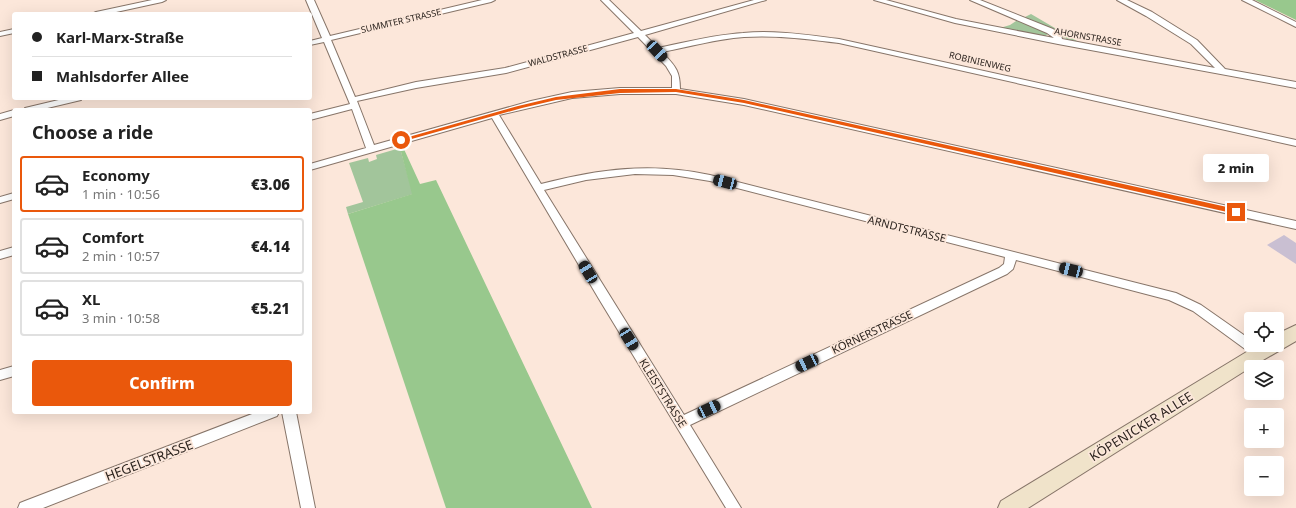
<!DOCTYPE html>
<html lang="en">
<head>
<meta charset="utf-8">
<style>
  :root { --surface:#fff; --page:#f6f6f6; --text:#222; --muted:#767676; --line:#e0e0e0; --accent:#ea580c }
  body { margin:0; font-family:"Noto Sans",sans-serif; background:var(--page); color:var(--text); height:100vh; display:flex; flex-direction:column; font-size:15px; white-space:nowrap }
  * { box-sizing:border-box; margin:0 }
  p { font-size:13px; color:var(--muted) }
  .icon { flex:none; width:22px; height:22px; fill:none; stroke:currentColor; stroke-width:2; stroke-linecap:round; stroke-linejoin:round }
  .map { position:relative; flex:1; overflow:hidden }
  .details { position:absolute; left:12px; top:108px; width:300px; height:306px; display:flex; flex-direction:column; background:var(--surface); border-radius:4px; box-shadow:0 4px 16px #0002 }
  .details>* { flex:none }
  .hud { position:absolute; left:12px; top:12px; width:300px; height:88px; border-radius:4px; box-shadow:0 4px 16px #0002; display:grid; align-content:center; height:88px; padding:0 20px; background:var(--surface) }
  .tools { position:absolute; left:1244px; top:312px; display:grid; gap:8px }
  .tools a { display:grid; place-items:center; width:40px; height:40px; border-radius:4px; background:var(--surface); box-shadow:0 4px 16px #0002; font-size:20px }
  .end { position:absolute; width:18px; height:18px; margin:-9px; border:5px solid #ea580c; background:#fff; box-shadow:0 0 0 2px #fff }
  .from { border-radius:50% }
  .bubble { position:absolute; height:28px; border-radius:4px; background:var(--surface); box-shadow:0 4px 16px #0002; font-size:13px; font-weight:800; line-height:28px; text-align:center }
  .car { position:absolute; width:12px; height:24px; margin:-12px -6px; border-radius:5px; box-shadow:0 0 3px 1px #0007; background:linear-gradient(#222 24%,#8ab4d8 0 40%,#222 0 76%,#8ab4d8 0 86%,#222 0) }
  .hud b { display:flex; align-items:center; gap:14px; height:38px; font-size:15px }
  .hud b+b { border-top:1px solid var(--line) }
  .hud i { width:10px; height:10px; background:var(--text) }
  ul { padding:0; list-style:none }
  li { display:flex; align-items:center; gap:12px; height:56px; margin:0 8px 6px; padding:0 12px; border:2px solid var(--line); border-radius:4px }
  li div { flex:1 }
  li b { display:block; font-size:15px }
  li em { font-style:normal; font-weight:800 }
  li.current { border-color:var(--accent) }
  li>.icon { width:36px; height:36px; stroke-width:1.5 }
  h2 { padding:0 20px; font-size:18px; line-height:48px }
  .primary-button { display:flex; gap:8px; margin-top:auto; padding:8px 20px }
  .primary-button a { flex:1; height:46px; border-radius:4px; background:var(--accent); color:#fff; font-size:16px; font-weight:800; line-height:46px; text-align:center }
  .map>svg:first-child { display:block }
  .green { fill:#a2c59b }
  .forest { fill:#98c88d }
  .building { fill:#c9bfd2 }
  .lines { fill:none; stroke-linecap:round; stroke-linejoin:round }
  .street-casing { stroke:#877569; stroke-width:2 }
  .secondary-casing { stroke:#877569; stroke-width:2 }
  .street { fill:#fff; fill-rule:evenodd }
  .secondary { fill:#f0e3ca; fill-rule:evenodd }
  .route { fill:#ea580c }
  .labels { text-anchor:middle; stroke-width:3.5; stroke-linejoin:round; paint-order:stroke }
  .far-street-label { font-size:9px; fill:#2c241f; stroke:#fce7da }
  .street-label { font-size:11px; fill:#2c241f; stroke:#fce7da }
  .near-street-label { font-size:13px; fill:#2c241f; stroke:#fce7da }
</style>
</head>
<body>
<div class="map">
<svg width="1296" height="508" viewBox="0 0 1296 508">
  <rect width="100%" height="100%" fill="#fce7da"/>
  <path class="green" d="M1031,14L1077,41L1073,42L1023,18Z
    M1019,19L1047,33L1048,34L1044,37L1000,28L1010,25Z
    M400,148L413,194L348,214L346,207L363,202L349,163L368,158L369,162L377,159L376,155Z"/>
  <path class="forest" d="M1255,0H1296V20Z
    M403,147L420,184L436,180L592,508H446L348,214L412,194L400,148Z"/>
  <path class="building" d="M1284,235L1296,243V264L1267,245Z"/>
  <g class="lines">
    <g class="street-casing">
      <path id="street" d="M152,0H166L162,2L107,14H92L96,12Z
        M306,0H314L330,36L482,0H495L491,2L331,40L355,97L416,82L505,68L634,33L601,0H609L641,31L754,0H766L645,35L658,48C686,42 714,35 743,33C775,30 807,35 839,39L1296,140V146L839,43C807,39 776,35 744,37C716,39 689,47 662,52C675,66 680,70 680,89L744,99L1296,221V229L744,105L676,94H620L572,98L499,115L541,184C599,169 651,162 710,175L1176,293L1201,305L1251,340V345C1258,345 1263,346 1266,353L1264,357L1260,358L1256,357L1193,311L1169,300L1016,260L1013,269L1007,274L690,425L741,508H726L599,299L492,118L310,170V164L366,148L352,109L310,120V114L350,104L324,42L310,45V41L322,38ZM638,37L666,66L672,76V88H620L572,92L531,101L374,145L357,101L416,88L506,73ZM635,174L673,175L710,181L1005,257L1004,264L999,268L684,415L544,190L586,180Z
        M874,0H886L956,19L1054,38L1047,33L970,0H980L1053,29L1061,35L1062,39L1215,68L1191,44L1146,16L1117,0H1127L1152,12L1197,40L1225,69L1296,82V88L1058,44L955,23Z
        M1242,0H1252L1296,22V27Z
        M14,29V33L0,36V32Z
        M67,98H82L81,100L39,110H24L25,108Z
        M14,110V116L0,120V114Z
        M14,193V199L0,203V197Z
        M14,247V255L0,259V251Z
        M14,366V376L0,380V370Z
        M257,412H279L277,416L43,508H18L20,503L25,501Z
        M282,412H296L315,508H301Z"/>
    </g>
    <g class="secondary-casing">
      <path id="secondary" d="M1296,325V341L1251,367L1028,508H998L1001,501L1258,345H1277V334Z"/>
    </g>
    <use href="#street" class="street"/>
    <use href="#secondary" class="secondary"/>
  </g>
  <path class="route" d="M620,89H676L744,100L1236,209L1239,212L1236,214L744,103L676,92L620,93L556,100L522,108L401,142L398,140L518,106L556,97Z"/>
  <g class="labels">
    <g class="far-street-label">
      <text transform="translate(401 21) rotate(-13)" y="3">SUMMTER STRASSE</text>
      <text transform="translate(1088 37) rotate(10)" y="3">AHORNSTRASSE</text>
      <text transform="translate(558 56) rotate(-15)" y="3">WALDSTRASSE</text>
      <text transform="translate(980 62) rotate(13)" y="3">ROBINIENWEG</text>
    </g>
    <g class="street-label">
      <text transform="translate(907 229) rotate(14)" y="4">ARNDTSTRASSE</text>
      <text transform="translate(872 332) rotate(-25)" y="4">KÖRNERSTRASSE</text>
      <text transform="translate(663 393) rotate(58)" y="4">KLEISTSTRASSE</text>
    </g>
    <g class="near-street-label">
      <text transform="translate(1141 426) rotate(-32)" y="5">KÖPENICKER ALLEE</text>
      <text transform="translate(149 460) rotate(-21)" y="5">HEGELSTRASSE</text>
    </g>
  </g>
</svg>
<div class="tools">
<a><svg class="icon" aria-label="locate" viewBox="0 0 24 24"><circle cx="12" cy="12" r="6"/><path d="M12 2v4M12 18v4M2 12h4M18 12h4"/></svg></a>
<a><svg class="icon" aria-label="layers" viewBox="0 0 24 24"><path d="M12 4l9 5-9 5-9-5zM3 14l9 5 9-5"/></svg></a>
<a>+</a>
<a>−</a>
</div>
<i class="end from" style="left:401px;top:140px"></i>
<i class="end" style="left:1236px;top:212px"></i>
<div class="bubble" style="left:1203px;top:154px;width:66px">2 min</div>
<i class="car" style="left:657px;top:51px;rotate:137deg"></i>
<i class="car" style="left:725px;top:182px;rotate:285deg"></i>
<i class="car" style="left:1071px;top:270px;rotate:284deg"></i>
<i class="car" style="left:588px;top:272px;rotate:329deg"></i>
<i class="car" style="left:629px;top:339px;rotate:148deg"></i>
<i class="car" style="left:807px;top:363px;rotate:245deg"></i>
<i class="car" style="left:709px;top:409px;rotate:65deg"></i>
<div class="hud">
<b><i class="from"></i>Karl-Marx-Straße</b>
<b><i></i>Mahlsdorfer Allee</b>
</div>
<section class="details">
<h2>Choose a ride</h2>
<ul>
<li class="current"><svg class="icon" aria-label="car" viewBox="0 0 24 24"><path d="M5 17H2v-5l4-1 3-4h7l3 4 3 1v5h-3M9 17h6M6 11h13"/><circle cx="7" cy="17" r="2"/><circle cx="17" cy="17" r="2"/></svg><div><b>Economy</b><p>1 min · 10:56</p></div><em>€3.06</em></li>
<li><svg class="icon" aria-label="car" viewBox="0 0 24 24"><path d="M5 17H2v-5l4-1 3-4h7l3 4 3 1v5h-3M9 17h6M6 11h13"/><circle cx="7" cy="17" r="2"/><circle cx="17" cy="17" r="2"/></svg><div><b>Comfort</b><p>2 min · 10:57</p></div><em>€4.14</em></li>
<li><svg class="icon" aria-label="car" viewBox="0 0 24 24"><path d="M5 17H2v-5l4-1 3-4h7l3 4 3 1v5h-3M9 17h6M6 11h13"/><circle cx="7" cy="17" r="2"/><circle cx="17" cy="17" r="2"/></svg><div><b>XL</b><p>3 min · 10:58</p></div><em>€5.21</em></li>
</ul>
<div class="primary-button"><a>Confirm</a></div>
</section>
</div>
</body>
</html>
